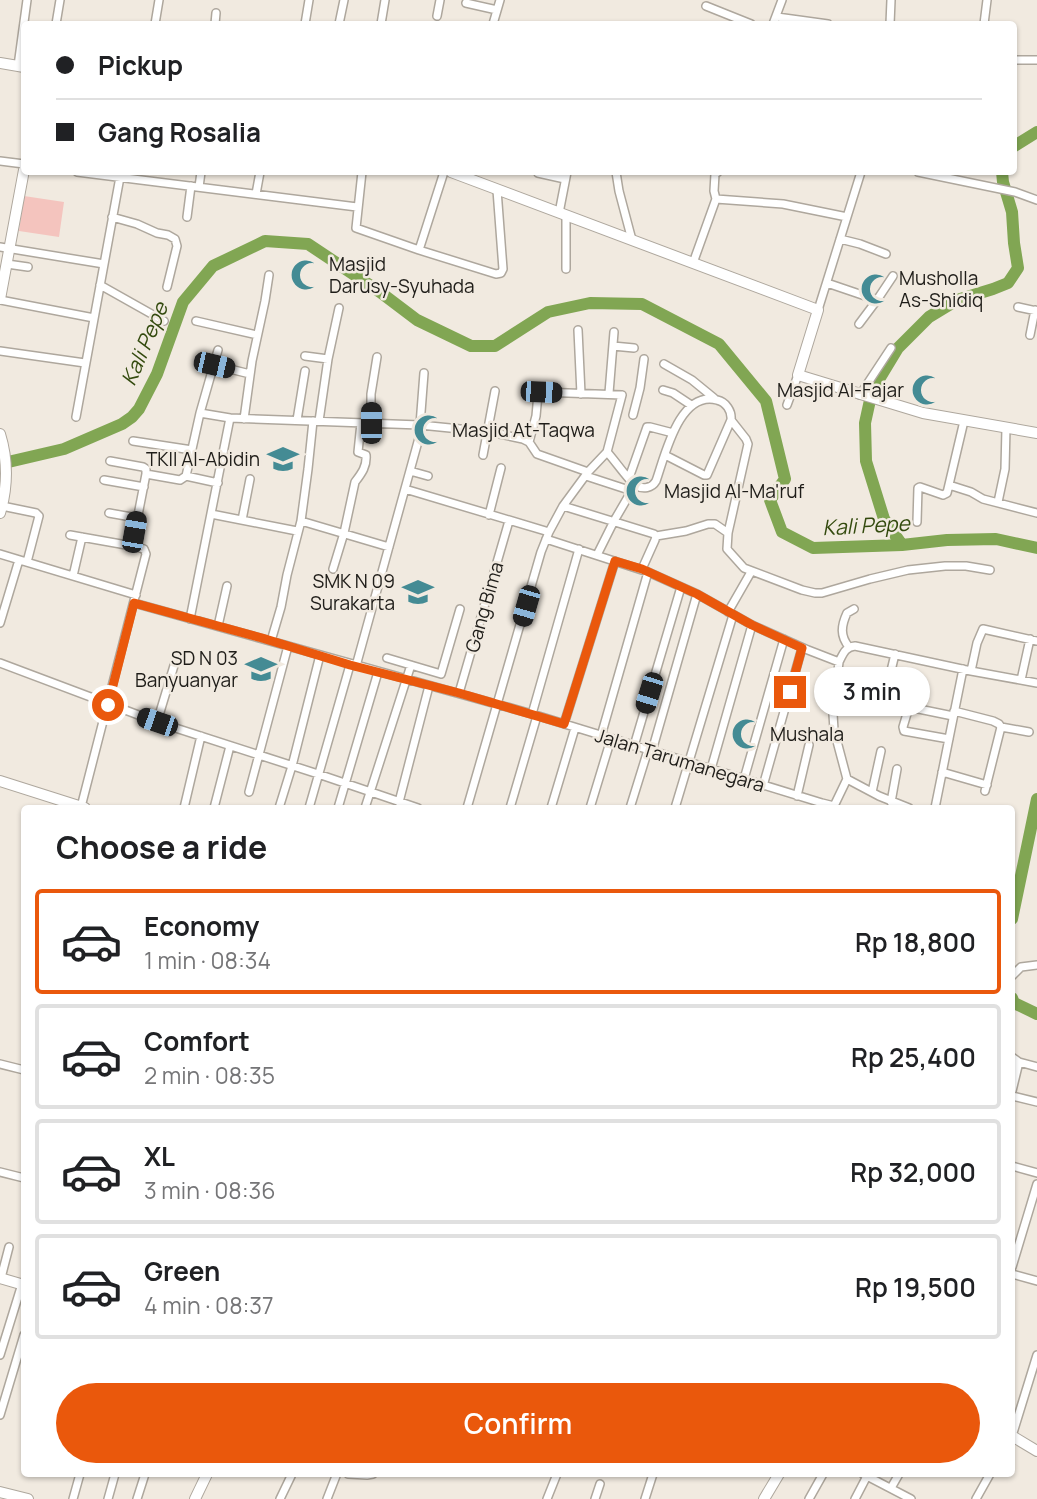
<!DOCTYPE html>
<html lang="en">
<head>
<meta charset="utf-8">
<style>
  :root { --surface:#fff; --page:#f2f2f2; --text:#202124; --muted:#757577; --line:#e0e0e0; --accent:#ea580c }
  body { margin:0; font-family:Manrope,sans-serif; background:var(--page); color:var(--text); height:100vh; display:flex; flex-direction:column; font-size:26px; white-space:nowrap }
  * { box-sizing:border-box; margin:0 }
  p { font-size:23px; color:var(--muted) }
  .icon { flex:none; width:38px; height:38px; fill:none; stroke:currentColor; stroke-width:2; stroke-linecap:round; stroke-linejoin:round }
  .map { position:relative; flex:1; overflow:hidden }
  .side { position:absolute; left:21px; top:805px; width:994px; height:672px; display:flex; flex-direction:column; background:var(--surface); border-radius:7px; box-shadow:0 2px 5px #0004 }
  .side>* { flex:none }
  .top-card { position:absolute; left:21px; top:21px; width:996px; height:154px; border-radius:7px; box-shadow:0 2px 5px #0004; display:grid; align-content:center; height:154px; padding:0 35px; background:var(--surface) }
  .end { position:absolute; width:32px; height:32px; margin:-16px; border:9px solid #ea580c; background:#fff; box-shadow:0 0 0 4px #fff }
  .from { border-radius:50% }
  .bubble { position:absolute; height:49px; border-radius:24px; background:var(--surface); box-shadow:0 2px 5px #0004; font-size:23px; font-weight:600; line-height:49px; text-align:center }
  .car { position:absolute; width:21px; height:42px; margin:-21px -10px; border-radius:9px; box-shadow:0 0 5px 2px #0007; background:linear-gradient(#222 24%,#8ab4d8 0 40%,#222 0 76%,#8ab4d8 0 86%,#222 0) }
  .top-card b { display:flex; align-items:center; gap:24px; height:66px; font-size:26px }
  .top-card b+b { border-top:2px solid var(--line) }
  .top-card i { width:18px; height:18px; background:var(--text) }
  ul { padding:0; list-style:none }
  li { display:flex; align-items:center; gap:21px; height:105px; margin:0 14px 10px; padding:0 21px; border:4px solid var(--line); border-radius:7px }
  li div { flex:1 }
  li b { display:block; font-size:26px }
  li em { font-style:normal; font-weight:600 }
  li.on { border-color:var(--accent) }
  li>.icon { width:63px; height:63px; stroke-width:1.5 }
  h2 { padding:0 35px; font-size:32px; line-height:84px }
  .cta { display:flex; gap:14px; margin-top:auto; padding:14px 35px }
  .cta a { flex:1; height:80px; border-radius:42px; background:var(--accent); color:#fff; font-size:28px; font-weight:600; line-height:80px; text-align:center }
  .map>svg:first-child { display:block }
  .green { fill:#f4c4be }
  .lines { fill:none; stroke-linecap:round; stroke-linejoin:round }
  .river { stroke:#81a653; stroke-width:12 }
  .street-casing { stroke:#aea79d; stroke-width:10 }
  .secondary-casing { stroke:#aea79d; stroke-width:12 }
  .street { stroke:#fff; stroke-width:7 }
  .secondary { stroke:#fff; stroke-width:10 }
  .route { stroke:#ea580c; stroke-width:9 }
  .labels { text-anchor:middle; stroke-width:5; stroke-linejoin:round; paint-order:stroke }
  .poi-label { font-size:19px; fill:#1f1d19; stroke:#f1eae0; text-anchor:start }
  .street-label { font-size:19px; fill:#1f1d19; stroke:#f1eae0 }
  .water-label { font-size:21px; font-style:italic; fill:#334a0e; stroke:#f1eae0 }
</style>
</head>
<body>
<div class="map">
<svg width="1037" height="1499" viewBox="0 0 1037 1499">
  <rect width="100%" height="100%" fill="#f1eae0"/>
  <path class="green" d="M24,196L64,202L59,237L19,231Z"/>
  <g class="lines">
    <path class="river" d="M1013,147L1037,132
      M0,464L64,449L122,424L132,417L139,409L157,374L183,302L213,266L265,241L308,244L380,292L417,320L471,346H495L548,312L590,303L642,304L719,344L766,401L785,479L770,500L782,532L813,548L902,545L947,540L996,539L1037,548
      M902,545L884,519L866,461L865,423L872,391L898,348L929,317L957,300L993,289L1008,283L1018,268L1014,243L1012,212L1003,182L1002,172
      M1012,919L1037,799
      M1012,998L1014,1003L1037,1014"/>
    <g class="street-casing">
      <path id="street" d="M466,3L497,10
        M706,6L751,24
        M437,16L440,0
        M777,17L828,24
        M56,24L60,0
        M155,24L159,0
        M215,24L216,13
        M305,24L309,0
        M339,24L344,0
        M381,24L385,0
        M493,24L500,0
        M773,24L782,0
        M890,24L891,0
        M984,24L987,0
        M1013,60H1037
        M18,66L27,0
        M0,161L24,164
        M77,172L357,207
        M362,172L356,228L419,250L496,274L501,273L503,269L497,190
        M616,172L619,191L632,240
        M918,172L1015,192L1037,200
        M538,173L565,179
        M199,187L201,172
        M256,194L260,172
        M716,199L783,204L847,217
        M559,213L567,172
        M112,217L137,224L157,233L168,235L175,239L177,246L167,287
        M187,217L191,186
        M840,239L860,244L886,254
        M0,247L104,264
        M419,250L444,172
        M693,263L716,199L714,191L715,174L718,172
        M7,264L28,267
        M566,269V215
        M827,283L877,300L893,276
        M100,285L164,321
        M0,300L94,318
        M1018,307L1037,311
        M818,310L861,172
        M196,321L257,335
        M859,324L877,300
        M578,330L581,394
        M1030,335L1035,310
        M613,346L634,348
        M0,351L85,363
        M305,356L328,359
        M664,364L692,380L714,398
        M214,365L250,374
        M663,390L673,393L691,405
        M609,393L614,332
        M860,395L891,348
        M787,405L798,375
        M200,413L230,418
        M633,415L640,388L644,359
        M76,417L120,177
        M244,419L252,361L265,301L269,275
        M297,420L305,371
        M731,420L746,439L748,444L728,533L727,549L744,568L802,590L815,593H822L870,579L908,570L945,566H966L990,570
        M319,421L328,359L339,308
        M371,423V394L377,357
        M133,441L192,450
        M607,452C613,458 629,481 635,485C643,490 652,488 656,481C665,456 679,390 717,400C726,402 732,411 731,420L707,475H704L665,455
        M483,455L495,391
        M110,461L143,467L146,469V474
        M410,471L428,476
        M186,476L218,483
        M586,476L632,491
        M629,478L647,427H650L673,433
        M104,480L144,487
        M949,485L971,492L983,499L1037,513
        M405,489L549,532
        M998,502L1005,469L1006,428
        M2,506L36,513L39,516L27,562
        M563,506L654,534L656,536L655,540L642,569
        M109,513L137,518
        M211,514L297,531
        M489,515L501,468
        M242,520L250,479
        M301,521L389,547
        M917,522L918,488L920,487L943,495L947,493L964,421
        M70,535L132,546
        M656,536L686,531L708,524H715L728,533
        M546,539L648,572L697,594L752,625L808,650L839,662C843,654 845,647 855,646L971,671L1037,683
        M0,554L136,595
        M597,555L614,521L635,485
        M333,569L344,533L355,482C362,473 367,466 366,455L358,452L361,423
        M73,576L82,537
        M134,603L532,714L822,803L834,806L847,779L879,796L909,808
        M728,612L751,572
        M190,619L230,418L420,425L490,432L523,439L529,442L537,454L588,472
        M0,623L19,560
        M218,626L227,586
        M271,641L281,607L287,575L301,521L308,469L313,421
        M849,647C840,636 841,626 847,613L854,609
        M387,658L441,674L460,609
        M839,662L833,714L834,730L847,779
        M0,663L157,722L318,774L418,808
        M356,666L419,438L424,373
        M971,671L977,643L983,629L1037,641
        M1021,680L1030,639
        M459,693L509,521
        M885,696L895,654
        M954,711L993,721L999,724L1001,727L985,791
        M532,714L579,549
        M157,722L176,659
        M564,724L615,561
        M1001,727L1029,732
        M601,736L648,572
        M949,739L904,731L903,727L909,707L953,716
        M634,746L681,587
        M652,751L697,594
        M711,769L752,625
        M942,772L987,785
        M744,779L784,639
        M763,786L802,648
        M249,792L288,646
        M872,792L881,751
        M797,796L809,745
        M399,802L429,686
        M891,802L897,769
        M81,807L146,554L144,549L132,546L146,474L180,480L186,476L200,413L218,350
        M184,808L201,736
        M214,808L230,746
        M279,808L292,766L320,655
        M309,808L350,665
        M338,808L378,672
        M365,808L411,665
        M467,808L541,552L549,532L563,506L588,472L607,452L622,395L541,392L538,394L536,416L529,442
        M510,808L537,716
        M551,808L575,728
        M590,808L611,739
        M630,808L648,750
        M675,808L733,615
        M935,808L963,669
        M1012,976L1021,967L1037,965
        M1012,1057L1019,1062L1012,1091
        M1019,1062L1037,1067
        M0,1064L24,1070
        M1012,1096L1037,1102
        M1012,1166L1037,1173
        M0,1172L24,1178
        M1012,1267L1037,1184
        M1012,1274L1037,1281
        M1,1278L9,1247
        M0,1355L22,1284
        M0,1415L24,1335
        M1012,1436L1037,1355
        M348,1474L367,1475L373,1474
        M863,1474L911,1499
        M891,1488L899,1474
        M73,1499L80,1474
        M108,1499L115,1474
        M137,1499L145,1474
        M280,1499L292,1474
        M327,1499L336,1476L335,1474
        M547,1499L557,1474
        M595,1499L600,1484
        M645,1499L653,1474
        M809,1499L823,1474
        M855,1499L867,1476
        M976,1499L990,1474"/>
    </g>
    <g class="secondary-casing">
      <path id="secondary" d="M0,63L24,67
        M451,172L818,310L798,375L923,413L1037,433
        M0,299L24,170
        M0,434C8,460 8,486 0,513
        M0,781L85,808
        M0,1278L24,1285
        M1012,1436L1037,1451
        M0,1492L28,1499
        M195,1499L207,1474
        M764,1499L779,1474"/>
    </g>
    <use href="#street" class="street"/>
    <use href="#secondary" class="secondary"/>
  </g>
  <g class="lines">
    <path class="route" d="M108,705L134,603L262,638L350,665L459,693L564,724L615,561L642,569L697,594L752,625L802,648L790,692"/>
  </g>
  <defs>
    <g id="mosque-bare" transform="scale(2.415)"><path d="M3.5-4.9A6 6 0 1 0 3.5 4.9A5 5 0 1 1 3.5-4.9Z" fill="#448b94" stroke="#f1eae0" stroke-width="2.5" paint-order="stroke"/></g>
    <g id="school-bare" transform="scale(2.415)"><path d="M0-5L7-2L0 1L-7-2ZM-4 1L0 2.5L4 1V4Q0 6-4 4Z" fill="#448b94" stroke="#f1eae0" stroke-width="2.5" paint-order="stroke"/></g>
  </defs>
  <g fill-rule="evenodd">
    <use href="#mosque-bare" x="306" y="275"/>
    <use href="#mosque-bare" x="876" y="289"/>
    <use href="#mosque-bare" x="927" y="390"/>
    <use href="#mosque-bare" x="429" y="430"/>
    <use href="#school-bare" x="283" y="459"/>
    <use href="#mosque-bare" x="641" y="491"/>
    <use href="#school-bare" x="418" y="592"/>
    <use href="#school-bare" x="261" y="669"/>
    <use href="#mosque-bare" x="747" y="734"/>
  </g>
  <g class="labels">
    <g class="poi-label">
      <text x="329" y="271">Masjid<tspan x="329" dy="22">Darusy-Syuhada</tspan></text>
      <text x="899" y="285">Musholla<tspan x="899" dy="22">As-Shidiq</tspan></text>
      <text x="904" y="397" text-anchor="end">Masjid Al-Fajar</text>
      <text x="452" y="437">Masjid At-Taqwa</text>
      <text x="260" y="466" text-anchor="end">TKII Al-Abidin</text>
      <text x="664" y="498">Masjid Al-Ma'ruf</text>
      <text x="395" y="588" text-anchor="end">SMK N 09<tspan x="395" dy="22">Surakarta</tspan></text>
      <text x="238" y="665" text-anchor="end">SD N 03<tspan x="238" dy="22">Banyuanyar</tspan></text>
      <text x="770" y="741">Mushala</text>
    </g>
    <g class="street-label">
      <text transform="translate(484 607) rotate(-74)" y="7">Gang Bima</text>
      <text transform="translate(680 760) rotate(17)" y="7">Jalan Tarumanegara</text>
    </g>
    <g class="water-label">
      <text transform="translate(145 344) rotate(-67)" y="7">Kali Pepe</text>
      <text transform="translate(866 526) rotate(-3)" y="7">Kali Pepe</text>
    </g>
  </g>
</svg>
<i class="end from" style="left:108px;top:705px"></i>
<i class="end" style="left:790px;top:692px"></i>
<div class="bubble" style="left:814px;top:667px;width:116px">3 min</div>
<i class="car" style="left:214px;top:365px;rotate:103deg"></i>
<i class="car" style="left:541px;top:392px;rotate:92deg"></i>
<i class="car" style="left:371px;top:423px;rotate:0deg"></i>
<i class="car" style="left:134px;top:532px;rotate:10deg"></i>
<i class="car" style="left:526px;top:606px;rotate:196deg"></i>
<i class="car" style="left:649px;top:693px;rotate:197deg"></i>
<i class="car" style="left:157px;top:722px;rotate:289deg"></i>
<div class="top-card">
<b><i class="from"></i>Pickup</b>
<b><i></i>Gang Rosalia</b>
</div>
<section class="side">
<h2>Choose a ride</h2>
<ul>
<li class="on"><svg class="icon" aria-label="car" viewBox="0 0 24 24"><path d="M5 17H2v-5l4-1 3-4h7l3 4 3 1v5h-3M9 17h6M6 11h13"/><circle cx="7" cy="17" r="2"/><circle cx="17" cy="17" r="2"/></svg><div><b>Economy</b><p>1 min · 08:34</p></div><em>Rp 18,800</em></li>
<li><svg class="icon" aria-label="car" viewBox="0 0 24 24"><path d="M5 17H2v-5l4-1 3-4h7l3 4 3 1v5h-3M9 17h6M6 11h13"/><circle cx="7" cy="17" r="2"/><circle cx="17" cy="17" r="2"/></svg><div><b>Comfort</b><p>2 min · 08:35</p></div><em>Rp 25,400</em></li>
<li><svg class="icon" aria-label="car" viewBox="0 0 24 24"><path d="M5 17H2v-5l4-1 3-4h7l3 4 3 1v5h-3M9 17h6M6 11h13"/><circle cx="7" cy="17" r="2"/><circle cx="17" cy="17" r="2"/></svg><div><b>XL</b><p>3 min · 08:36</p></div><em>Rp 32,000</em></li>
<li><svg class="icon" aria-label="car" viewBox="0 0 24 24"><path d="M5 17H2v-5l4-1 3-4h7l3 4 3 1v5h-3M9 17h6M6 11h13"/><circle cx="7" cy="17" r="2"/><circle cx="17" cy="17" r="2"/></svg><div><b>Green</b><p>4 min · 08:37</p></div><em>Rp 19,500</em></li>
</ul>
<div class="cta"><a>Confirm</a></div>
</section>
</div>
</body>
</html>
